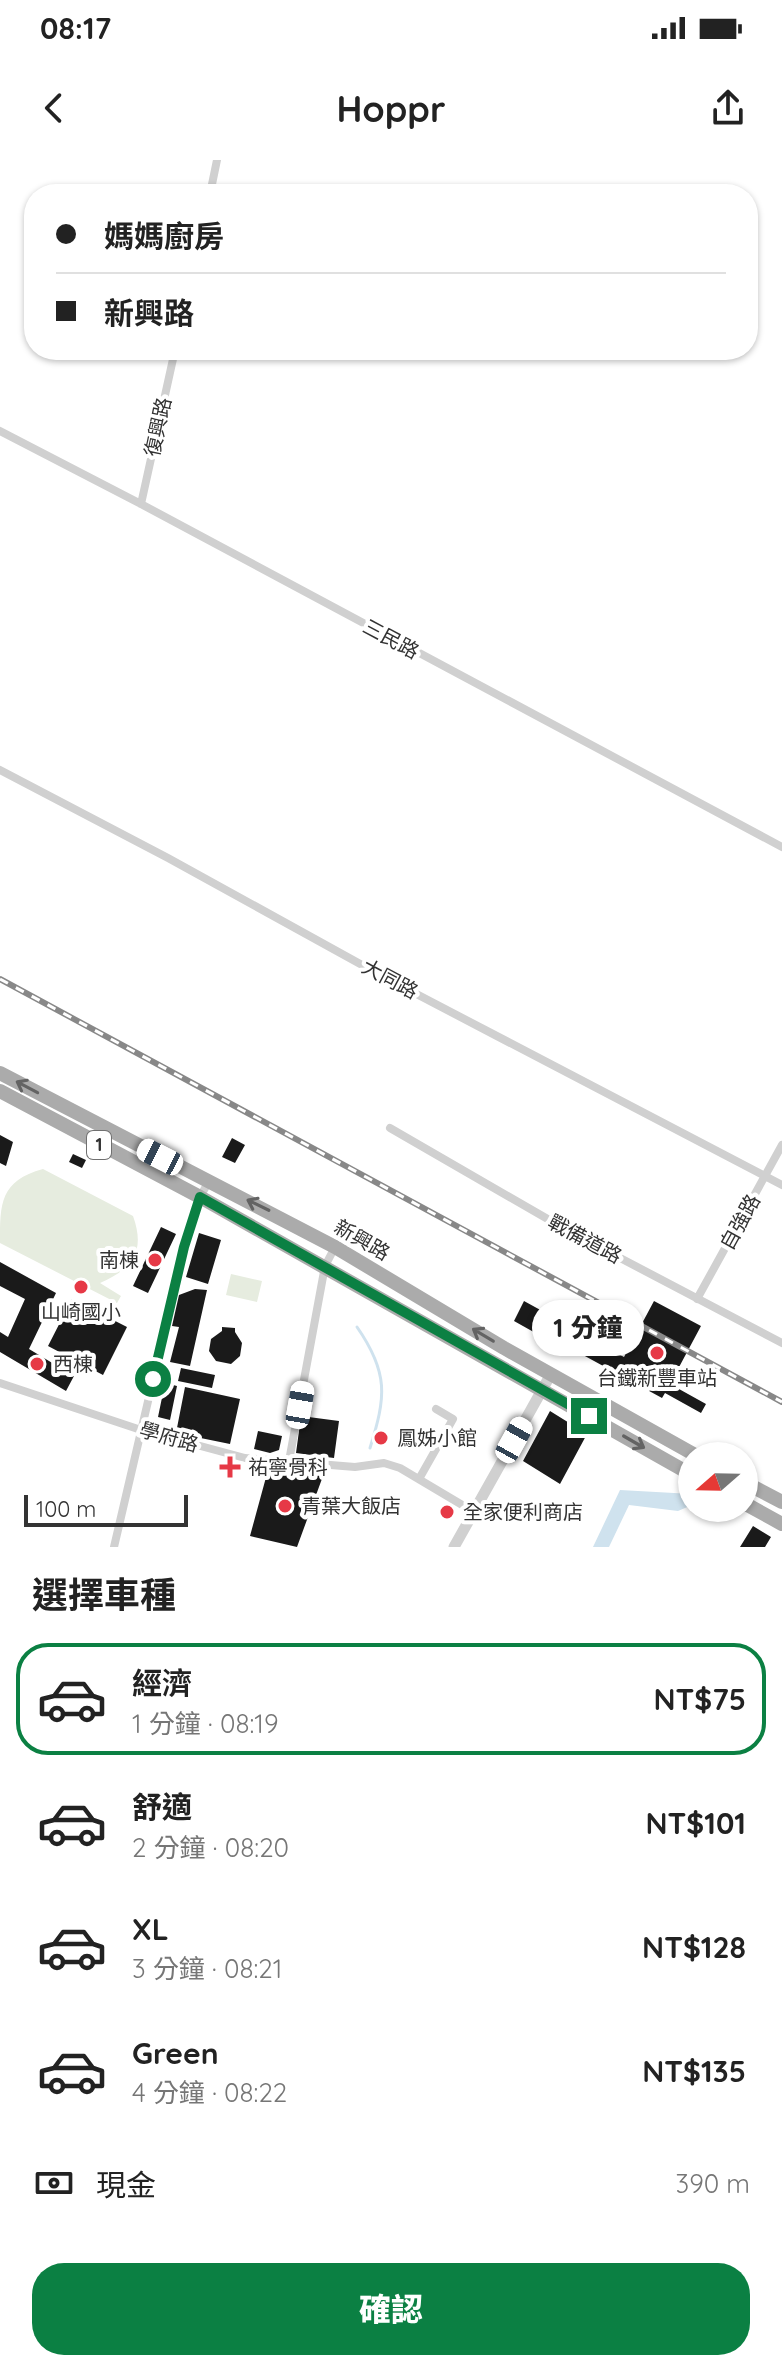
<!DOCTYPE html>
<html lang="zh-TW">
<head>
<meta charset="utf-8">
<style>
  :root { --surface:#fff; --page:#f6f6f6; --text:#222; --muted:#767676; --line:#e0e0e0; --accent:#0b8043 }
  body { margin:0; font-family:Quicksand,"Noto Sans TC",sans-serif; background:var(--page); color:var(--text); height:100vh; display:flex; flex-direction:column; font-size:30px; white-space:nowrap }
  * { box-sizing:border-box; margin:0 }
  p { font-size:26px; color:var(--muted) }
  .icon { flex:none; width:44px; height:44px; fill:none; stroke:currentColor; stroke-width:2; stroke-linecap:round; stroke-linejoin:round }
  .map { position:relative; height:1387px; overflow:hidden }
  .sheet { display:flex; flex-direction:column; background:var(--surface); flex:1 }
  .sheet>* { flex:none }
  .top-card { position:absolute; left:24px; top:24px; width:734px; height:176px; border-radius:32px; box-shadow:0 2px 6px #0004; display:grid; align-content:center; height:176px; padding:0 32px; background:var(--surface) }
  .needle { width:52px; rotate:250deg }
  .fabs { position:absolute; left:678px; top:1282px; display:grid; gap:16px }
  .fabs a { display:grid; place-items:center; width:80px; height:80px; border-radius:50%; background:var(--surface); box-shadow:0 2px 6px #0004; font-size:40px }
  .scale { position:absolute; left:24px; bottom:20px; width:164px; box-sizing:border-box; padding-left:8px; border:4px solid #333; border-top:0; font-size:22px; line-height:28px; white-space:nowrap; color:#333; -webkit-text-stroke:6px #fff; paint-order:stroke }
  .end { position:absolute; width:36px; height:36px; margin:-18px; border:10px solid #0b8043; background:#fff; box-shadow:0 0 0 4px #fff }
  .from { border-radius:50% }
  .bubble { position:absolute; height:56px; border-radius:28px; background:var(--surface); box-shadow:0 2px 6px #0004; font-size:26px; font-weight:800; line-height:56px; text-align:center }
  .car { position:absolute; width:24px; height:48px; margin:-24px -12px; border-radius:10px; box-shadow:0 0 6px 2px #0007; background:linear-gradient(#fff 24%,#345 0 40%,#fff 0 76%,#345 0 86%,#fff 0) }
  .top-card b { display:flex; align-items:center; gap:28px; height:76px; font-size:30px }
  .top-card b+b { border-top:2px solid var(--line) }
  .top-card i { width:20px; height:20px; background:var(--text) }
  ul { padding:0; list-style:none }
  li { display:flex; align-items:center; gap:24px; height:112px; margin:0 16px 12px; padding:0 16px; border:4px solid transparent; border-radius:32px }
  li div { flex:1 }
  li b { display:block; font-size:30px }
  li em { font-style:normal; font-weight:800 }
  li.on { border-color:var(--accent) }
  li>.icon { width:72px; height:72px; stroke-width:1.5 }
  h2 { padding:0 32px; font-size:36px; line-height:96px }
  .pay { display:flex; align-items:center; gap:20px; height:88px; padding:0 32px; font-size:30px }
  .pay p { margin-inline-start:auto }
  .button { display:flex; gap:16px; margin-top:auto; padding:16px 32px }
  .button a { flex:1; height:92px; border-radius:32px; background:var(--accent); color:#fff; font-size:32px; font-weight:800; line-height:92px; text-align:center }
  .status { display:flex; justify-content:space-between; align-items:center; height:56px; padding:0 40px; background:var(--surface); direction:ltr }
  .status svg { height:22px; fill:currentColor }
  header { display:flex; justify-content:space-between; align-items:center; height:104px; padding:0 32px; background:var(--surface); font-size:36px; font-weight:800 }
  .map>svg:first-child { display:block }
  .green { fill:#e6ecdf }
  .water { fill:#cfe2ee }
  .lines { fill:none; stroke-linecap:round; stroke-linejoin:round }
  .stream { stroke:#cfe2ee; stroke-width:3 }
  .building { fill:#1a1a1a }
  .minor { stroke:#d0d0d0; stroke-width:8 }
  .tertiary { stroke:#d0d0d0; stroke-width:11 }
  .primary { stroke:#ababab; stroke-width:14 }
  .rail-casing { stroke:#888; stroke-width:6 }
  .rail { stroke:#fff; stroke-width:3; stroke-dasharray:9; stroke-linecap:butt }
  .oneway { stroke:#636363 }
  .route { stroke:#0b8043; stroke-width:10 }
  .poi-dot { fill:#e63946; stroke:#fff; stroke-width:3 }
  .labels { text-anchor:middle; stroke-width:8; stroke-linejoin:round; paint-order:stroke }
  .shield { fill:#fff; stroke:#707070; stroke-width:2 }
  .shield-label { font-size:18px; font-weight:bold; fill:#333 }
  .street-label { font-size:20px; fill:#333; stroke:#fff }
  .poi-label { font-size:20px; fill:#333; stroke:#fff; text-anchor:start }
</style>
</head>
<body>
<div class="status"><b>08:17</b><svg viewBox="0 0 49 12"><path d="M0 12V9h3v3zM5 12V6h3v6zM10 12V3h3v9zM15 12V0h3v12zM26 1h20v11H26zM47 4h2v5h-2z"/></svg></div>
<header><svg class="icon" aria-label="back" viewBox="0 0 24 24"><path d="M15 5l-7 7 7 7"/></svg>Hoppr<svg class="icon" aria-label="share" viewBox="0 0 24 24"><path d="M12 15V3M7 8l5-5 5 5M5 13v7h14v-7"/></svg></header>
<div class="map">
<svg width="782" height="1387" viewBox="0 0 782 1387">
  <rect width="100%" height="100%" fill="#fff"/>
  <path class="green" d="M43,1009L133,1056C146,1092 132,1109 100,1123L121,1136L117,1143L0,1083C0,1043 0,1021 43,1009Z
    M231,1114L262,1121L257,1142L226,1135Z"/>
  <path class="water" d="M620,1330L692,1334V1345L678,1351L629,1345L609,1387H593Z"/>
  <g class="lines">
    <path class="stream" d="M357,1167C389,1213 386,1237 370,1288"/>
  </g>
  <path class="building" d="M0,975L13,982L6,1006L0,1003Z
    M232,978L245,985L235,1003L222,997Z
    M73,994L86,1000L82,1008L69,1002Z
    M161,1067L176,1074L148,1133L133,1126Z
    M199,1073L221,1080L208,1124L186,1117Z
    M0,1102L56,1133L29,1189L74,1216L66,1231L0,1192V1172L8,1177L25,1139L0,1126Z
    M195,1129L207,1130L190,1206L170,1202L179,1167L172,1166L179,1135Z
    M72,1139L127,1167L103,1215L48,1186Z
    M524,1141L575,1169L564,1189L514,1161Z
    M654,1141L701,1166L670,1224L706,1244L701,1253L665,1233L662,1238L572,1189L580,1174L624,1197Z
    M222,1167L235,1168V1172L242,1183L240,1196L231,1204L216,1201L209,1191L211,1179L222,1171Z
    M181,1208L215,1215L212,1228L178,1221Z
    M165,1223L177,1226L170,1260L158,1257Z
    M185,1227L240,1239L230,1284L176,1273Z
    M550,1251L587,1274L560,1324L523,1301Z
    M301,1256L339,1261L334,1298L296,1293Z
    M258,1271L282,1276L279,1290L270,1293L254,1289Z
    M268,1310L323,1316L297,1387L250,1376Z
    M753,1366L771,1377L765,1387H740Z"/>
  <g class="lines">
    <path class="minor" d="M210,34L217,0
      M0,271L141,344L782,687
      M141,344L175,190
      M0,610L168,698L382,816L782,1025
      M390,968L565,1069L782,1183
      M697,1139L782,985
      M0,1223L141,1270L245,1298L355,1307L384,1303L400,1308L474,1352
      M289,1301L325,1106L335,1087
      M419,1319L453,1259L436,1249
      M114,1387L184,1087L200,1037L209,1021"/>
    <path class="tertiary" d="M454,1387L551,1214"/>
    <path class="primary" d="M0,913L335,1087L504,1188L697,1296
      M0,931L200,1037L692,1315
      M744,1322L782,1342
      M744,1343L782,1364"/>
    <g class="rail-casing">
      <path id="rail" d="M0,819L782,1242"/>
    </g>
    <use href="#rail" class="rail"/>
  </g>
  <defs><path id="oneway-shaft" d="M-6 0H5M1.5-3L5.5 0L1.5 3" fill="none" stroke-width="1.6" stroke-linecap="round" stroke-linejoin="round" transform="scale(2)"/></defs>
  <g class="oneway">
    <use href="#oneway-shaft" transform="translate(27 927) rotate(-152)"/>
    <use href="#oneway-shaft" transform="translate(258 1045) rotate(-154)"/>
    <use href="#oneway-shaft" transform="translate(483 1175) rotate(-149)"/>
    <use href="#oneway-shaft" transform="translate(634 1282) rotate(30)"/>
  </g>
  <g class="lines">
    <path class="route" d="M153,1219L184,1087L200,1037L589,1256"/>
  </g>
  <g class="poi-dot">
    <circle cx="155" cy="1100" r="8"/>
    <circle cx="81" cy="1127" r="8"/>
    <circle cx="657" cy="1193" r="8"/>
    <circle cx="37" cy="1204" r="8"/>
    <circle cx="381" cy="1278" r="8"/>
    <path d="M226 1295h8v8h8v8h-8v8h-8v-8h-8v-8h8z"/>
    <circle cx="285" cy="1346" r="8"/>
    <circle cx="447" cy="1352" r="8"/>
  </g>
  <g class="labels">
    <rect class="shield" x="87" y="971" width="24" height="28" rx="6"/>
    <g class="shield-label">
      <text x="99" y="991">1</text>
    </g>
    <g class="street-label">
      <text transform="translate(158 267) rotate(-78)" y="7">復興路</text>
      <text transform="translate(391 479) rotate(28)" y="7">三民路</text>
      <text transform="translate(390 819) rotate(28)" y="7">大同路</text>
      <text transform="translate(740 1062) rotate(-61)" y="7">自強路</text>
      <text transform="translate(585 1079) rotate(28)" y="7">戰備道路</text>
      <text transform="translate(362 1080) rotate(30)" y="7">新興路</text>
      <text transform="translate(169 1277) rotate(16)" y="7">學府路</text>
    </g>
    <g class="poi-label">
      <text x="139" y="1107" text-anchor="end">南棟</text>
      <text x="81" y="1159" text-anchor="middle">山崎國小</text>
      <text x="53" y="1211">西棟</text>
      <text x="657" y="1225" text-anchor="middle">台鐵新豐車站</text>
      <text x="397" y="1285">鳳姊小館</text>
      <text x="248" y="1314">祐寧骨科</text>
      <text x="301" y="1353">青葉大飯店</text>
      <text x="463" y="1359">全家便利商店</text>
    </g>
  </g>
</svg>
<div class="fabs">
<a><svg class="needle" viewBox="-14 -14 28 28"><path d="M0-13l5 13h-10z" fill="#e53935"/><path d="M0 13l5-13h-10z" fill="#767676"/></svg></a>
</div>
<div class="scale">100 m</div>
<i class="end from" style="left:153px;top:1219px"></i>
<i class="end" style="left:589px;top:1256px"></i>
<div class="bubble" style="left:532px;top:1140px;width:112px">1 分鐘</div>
<i class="car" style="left:160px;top:997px;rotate:297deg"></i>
<i class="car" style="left:300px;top:1245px;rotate:10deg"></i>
<i class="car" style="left:514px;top:1280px;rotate:29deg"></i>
<div class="top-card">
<b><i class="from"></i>媽媽廚房</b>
<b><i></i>新興路</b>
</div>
</div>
<section class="sheet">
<h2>選擇車種</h2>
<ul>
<li class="on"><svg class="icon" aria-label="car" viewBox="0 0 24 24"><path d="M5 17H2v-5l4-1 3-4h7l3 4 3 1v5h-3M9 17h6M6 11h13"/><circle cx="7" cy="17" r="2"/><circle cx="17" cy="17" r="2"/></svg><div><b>經濟</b><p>1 分鐘 · 08:19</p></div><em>NT$75</em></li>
<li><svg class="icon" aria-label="car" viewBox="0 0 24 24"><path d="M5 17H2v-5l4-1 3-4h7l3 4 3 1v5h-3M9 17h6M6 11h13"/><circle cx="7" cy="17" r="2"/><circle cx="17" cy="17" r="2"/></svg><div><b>舒適</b><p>2 分鐘 · 08:20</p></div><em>NT$101</em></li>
<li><svg class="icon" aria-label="car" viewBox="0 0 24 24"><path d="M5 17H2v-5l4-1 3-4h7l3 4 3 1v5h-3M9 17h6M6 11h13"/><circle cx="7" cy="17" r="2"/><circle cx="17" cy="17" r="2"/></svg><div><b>XL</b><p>3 分鐘 · 08:21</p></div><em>NT$128</em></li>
<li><svg class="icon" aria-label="car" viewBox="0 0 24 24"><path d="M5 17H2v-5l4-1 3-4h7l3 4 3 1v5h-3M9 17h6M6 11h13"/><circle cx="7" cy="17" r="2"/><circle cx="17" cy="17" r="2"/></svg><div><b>Green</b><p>4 分鐘 · 08:22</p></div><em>NT$135</em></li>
</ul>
<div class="pay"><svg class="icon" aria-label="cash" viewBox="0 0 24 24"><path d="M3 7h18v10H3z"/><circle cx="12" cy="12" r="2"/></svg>現金<p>390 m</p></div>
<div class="button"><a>確認</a></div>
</section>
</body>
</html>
